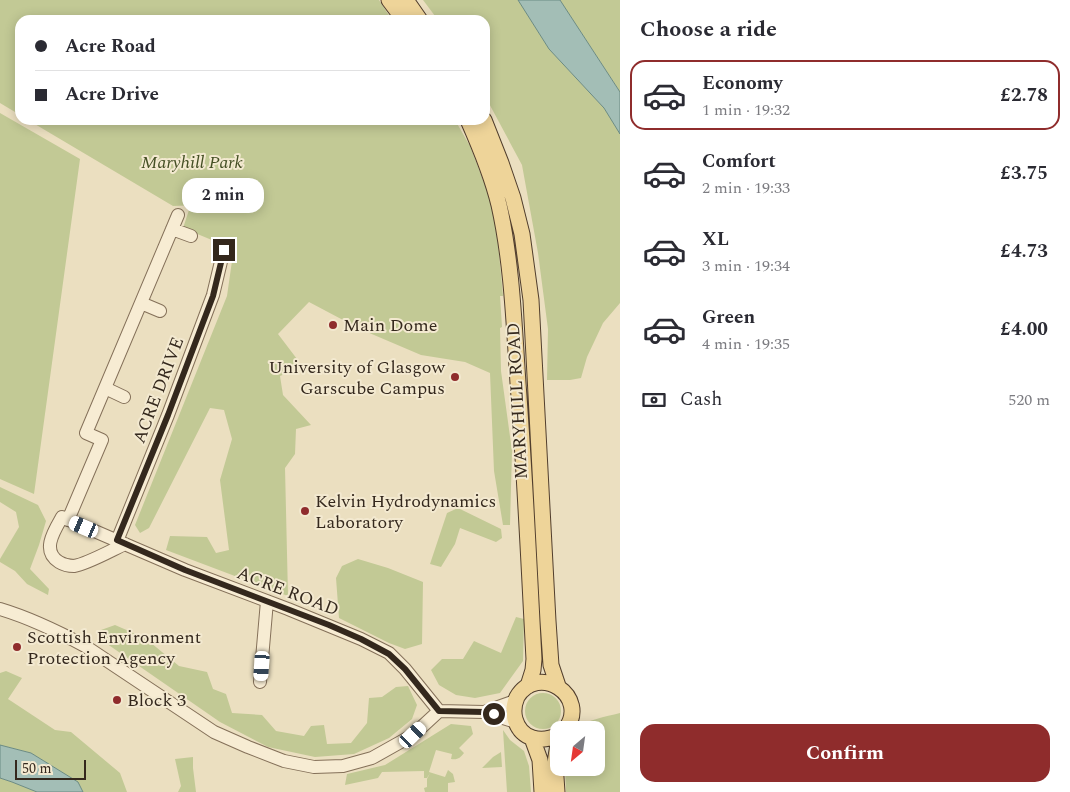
<!DOCTYPE html>
<html lang="en">
<head>
<meta charset="utf-8">
<style>
  :root { --surface:#fff; --page:#f7f7f7; --text:#2b2b33; --muted:#7c7c81; --line:#e1e1e2; --accent:#8f2c2c }
  body { margin:0; font-family:Spectral,serif; background:var(--page); color:var(--text); height:100vh; display:flex; flex-direction:column; font-size:19px; white-space:nowrap }
  * { box-sizing:border-box; margin:0 }
  p { font-size:16px; color:var(--muted) }
  .icon { flex:none; width:28px; height:28px; fill:none; stroke:currentColor; stroke-width:2; stroke-linecap:round; stroke-linejoin:round }
  .map { position:relative; flex:1; overflow:hidden }
  .details { display:flex; flex-direction:column; background:var(--surface); width:450px }
  .details>* { flex:none }
  .top-card { position:absolute; left:15px; top:15px; width:475px; height:110px; border-radius:15px; box-shadow:0 2px 12px #0003; display:grid; align-content:center; height:110px; padding:0 20px; background:var(--surface) }
  .needle { width:32px; rotate:209deg }
  .buttons { position:absolute; left:550px; top:721px; display:grid; gap:10px }
  .buttons a { display:grid; place-items:center; width:55px; height:55px; border-radius:10px; background:var(--surface); box-shadow:0 2px 12px #0003; font-size:25px }
  .scale { position:absolute; left:15px; bottom:12px; width:71px; box-sizing:border-box; padding-left:5px; border:2px solid #34281d; border-top:0; font-size:14px; line-height:18px; white-space:nowrap; color:#34281d; -webkit-text-stroke:4px #f3e9d0; paint-order:stroke }
  .end { position:absolute; width:22px; height:22px; margin:-11px; border:6px solid #34281d; background:#fff; box-shadow:0 0 0 2px #fff }
  .from { border-radius:50% }
  .bubble { position:absolute; height:35px; border-radius:15px; background:var(--surface); box-shadow:0 2px 12px #0003; font-size:16px; font-weight:700; line-height:35px; text-align:center }
  .car { position:absolute; width:15px; height:30px; margin:-15px -8px; border-radius:6px; box-shadow:0 0 4px 1px #0007; background:linear-gradient(#fff 24%,#345 0 40%,#fff 0 76%,#345 0 86%,#fff 0) }
  .top-card b { display:flex; align-items:center; gap:18px; height:48px; font-size:19px }
  .top-card b+b { border-top:1px solid var(--line) }
  .top-card i { width:12px; height:12px; background:var(--text) }
  ul { padding:0; list-style:none }
  li { display:flex; align-items:center; gap:15px; height:70px; margin:0 10px 8px; padding:0 10px; border:2px solid transparent; border-radius:15px }
  li div { flex:1 }
  li b { display:block; font-size:19px }
  li em { font-style:normal; font-weight:700 }
  li.current { border-color:var(--accent) }
  li>.icon { width:45px; height:45px; stroke-width:1.5 }
  h2 { padding:0 20px; font-size:22px; line-height:60px }
  .pay { display:flex; align-items:center; gap:12px; height:55px; padding:0 20px; font-size:19px }
  .pay p { margin-inline-start:auto }
  .primary-button { display:flex; gap:10px; margin-top:auto; padding:10px 20px }
  .primary-button a { flex:1; height:58px; border-radius:15px; background:var(--accent); color:#fff; font-size:20px; font-weight:700; line-height:58px; text-align:center }
  main { display:flex; flex:1; min-height:0 }
  .map>svg:first-child { display:block }
  .green { fill:#c2c995 }
  .water { fill:#a3beb6; stroke:#6b8b83 }
  .lines { fill:none; stroke-linecap:round; stroke-linejoin:round }
  .minor-casing { stroke:#847059; stroke-width:14 }
  .major-casing { stroke:#513e2d; stroke-width:17 }
  .minor { stroke:#f7ecd3; stroke-width:12 }
  .major { stroke:#eed499; stroke-width:15 }
  .route { stroke:#34281d; stroke-width:6 }
  .poi-dot { fill:#8f2c2c; stroke:#f3e9d0; stroke-width:2 }
  .labels { text-anchor:middle; stroke-width:4; stroke-linejoin:round; paint-order:stroke }
  .park-label { font-size:18px; font-style:italic; fill:#444f24; stroke:#f3e9d0 }
  .poi-label { font-size:18px; fill:#34281d; stroke:#f3e9d0; text-anchor:start }
  .street-label { font-size:18px; fill:#34281d; stroke:#f3e9d0 }
</style>
</head>
<body>
<main>
<div class="map">
<svg width="620" height="792" viewBox="0 0 620 792">
  <rect width="100%" height="100%" fill="#ebdfc0"/>
  <path class="green" d="M0,0H379L392,20H20V115L0,103Z
    M423,0H518L549,49L604,108L620,134V303L603,323L587,357L581,378L570,380H547L548,329L538,253L522,165L485,96V20H438Z
    M560,0H620V92L615,84Z
    M0,113L80,159L34,494L0,479Z
    M28,120H455L470,146L495,211L503,296H500L502,327L500,328L501,371L512,451L510,525H503L494,471L490,373L465,362L421,355L360,329L309,302L278,334L297,359L290,372L280,376L283,395L311,425L296,429L295,454L285,468L288,596L166,550L170,536L207,537L216,553L229,550L220,480L232,439L224,410L210,408L149,528L140,533L135,525L227,296L232,261L219,243L183,228L190,207L199,205L173,206Z
    M0,487L38,505L46,521L39,545L30,569L49,589L48,595L27,584L15,571L0,562V559L19,527L16,512L0,502Z
    M458,508L501,529L502,538L496,542L460,528L455,544L441,567L430,564L447,513Z
    M358,559L388,568L423,582L422,644L405,649L389,643L339,618L336,578L342,566Z
    M516,617L524,619L523,661L500,693L475,698L456,695L439,685L431,670L442,659H463L474,641L501,653Z
    M115,625L145,638L179,666L207,672L213,689L226,694L232,713L262,715L276,731L304,736L311,726L324,725L327,744L351,743L367,723L369,698L382,697L396,687L408,686L417,705L412,719L389,738L354,754L315,757L268,747L220,722L100,639L101,630Z
    M6,671L22,678L8,699L55,730L71,732L120,773L127,792H83L78,782L31,753L0,745V673Z
    M525 711a18 18 0 1 1 36 0a18 18 0 1 1-36 0Z
    M620,713V792H566L565,768H596V730H576C587,719 605,717 620,713Z
    M451,724L471,726L473,734L459,748L464,753C460,758 458,760 451,759L452,754L436,750L429,772L445,777L448,770L453,774L455,782L448,783V792H425L424,788L427,787V779L430,773L427,778H424V771L382,772L378,778L345,785L347,774L385,765Z
    M503,730L510,740L524,751L529,766L531,792H507Z
    M501,752L502,767L482,768L493,757Z
    M193,757V768L196,792H178L181,786L175,759Z
    M0,778L12,782L37,792H0Z"/>
  <path class="water" d="M518,0H560L620,92V134L604,108L549,49Z
    M0,745L31,753L78,782L83,792H37L12,782L0,778Z"/>
  <g class="lines">
    <g class="minor-casing">
      <path id="minor" d="M172,229L191,236
        M141,303L160,311
        M105,388L124,397
        M68,520L102,440L86,433L178,215
        M117,541L168,415L213,295L224,249
        M125,544C112,550 87,564 74,566C69,566 64,565 59,562C41,551 54,531 62,517L185,570L288,609L361,639L389,653L405,669L439,711
        M0,609C30,618 57,631 85,646L214,732L248,747L284,761L314,767L343,766L372,758L413,735L439,711
        M260,682L267,601
        M439,711L484,712L516,722
        M484,712L515,701"/>
    </g>
    <g class="major-casing">
      <path id="major" d="M389,0L404,20
        M406,0L420,20
        M468,120C480,147 492,176 499,205C512,263 514,324 518,383C525,475 529,567 534,659L533,670L528,686
        M484,120L501,163L513,198L522,234L531,300L548,621L551,665L558,686
        M559,735C541,743 521,740 515,719C513,712 514,704 517,697C538,662 591,696 565,730
        M532,738L540,760L542,792
        M557,792L555,763L559,738"/>
    </g>
    <use href="#minor" class="minor"/>
    <use href="#major" class="major"/>
  </g>
  <g class="lines">
    <path class="route" d="M224,250L213,296L168,415L117,540L185,570L329,625L361,639L389,654L405,669L439,711L484,712L494,714"/>
  </g>
  <g class="poi-dot">
    <circle cx="333" cy="325" r="5"/>
    <circle cx="455" cy="377" r="5"/>
    <circle cx="305" cy="511" r="5"/>
    <circle cx="17" cy="647" r="5"/>
    <circle cx="117" cy="700" r="5"/>
  </g>
  <g class="labels">
    <g class="park-label">
      <text x="192" y="168">Maryhill Park</text>
    </g>
    <g class="poi-label">
      <text x="343" y="331">Main Dome</text>
      <text x="445" y="373" text-anchor="end">University of Glasgow<tspan x="445" dy="21">Garscube Campus</tspan></text>
      <text x="315" y="507">Kelvin Hydrodynamics<tspan x="315" dy="21">Laboratory</tspan></text>
      <text x="27" y="643">Scottish Environment<tspan x="27" dy="21">Protection Agency</tspan></text>
      <text x="127" y="706">Block 3</text>
    </g>
    <g class="street-label">
      <text transform="translate(158 390) rotate(-69)" y="6">ACRE DRIVE</text>
      <text transform="translate(517 401) rotate(-93)" y="6">MARYHILL ROAD</text>
      <text transform="translate(288 591) rotate(21)" y="6">ACRE ROAD</text>
    </g>
  </g>
</svg>
<div class="buttons">
<a><svg class="needle" viewBox="-14 -14 28 28"><path d="M0-13l5 13h-10z" fill="#e53935"/><path d="M0 13l5-13h-10z" fill="#7c7c81"/></svg></a>
</div>
<div class="scale">50 m</div>
<i class="end from" style="left:494px;top:714px"></i>
<i class="end" style="left:224px;top:250px"></i>
<div class="bubble" style="left:182px;top:178px;width:82px">2 min</div>
<i class="car" style="left:84px;top:527px;rotate:293deg"></i>
<i class="car" style="left:262px;top:666px;rotate:184deg"></i>
<i class="car" style="left:413px;top:735px;rotate:47deg"></i>
<div class="top-card">
<b><i class="from"></i>Acre Road</b>
<b><i></i>Acre Drive</b>
</div>
</div>
<section class="details">
<h2>Choose a ride</h2>
<ul>
<li class="current"><svg class="icon" aria-label="car" viewBox="0 0 24 24"><path d="M5 17H2v-5l4-1 3-4h7l3 4 3 1v5h-3M9 17h6M6 11h13"/><circle cx="7" cy="17" r="2"/><circle cx="17" cy="17" r="2"/></svg><div><b>Economy</b><p>1 min · 19:32</p></div><em>£2.78</em></li>
<li><svg class="icon" aria-label="car" viewBox="0 0 24 24"><path d="M5 17H2v-5l4-1 3-4h7l3 4 3 1v5h-3M9 17h6M6 11h13"/><circle cx="7" cy="17" r="2"/><circle cx="17" cy="17" r="2"/></svg><div><b>Comfort</b><p>2 min · 19:33</p></div><em>£3.75</em></li>
<li><svg class="icon" aria-label="car" viewBox="0 0 24 24"><path d="M5 17H2v-5l4-1 3-4h7l3 4 3 1v5h-3M9 17h6M6 11h13"/><circle cx="7" cy="17" r="2"/><circle cx="17" cy="17" r="2"/></svg><div><b>XL</b><p>3 min · 19:34</p></div><em>£4.73</em></li>
<li><svg class="icon" aria-label="car" viewBox="0 0 24 24"><path d="M5 17H2v-5l4-1 3-4h7l3 4 3 1v5h-3M9 17h6M6 11h13"/><circle cx="7" cy="17" r="2"/><circle cx="17" cy="17" r="2"/></svg><div><b>Green</b><p>4 min · 19:35</p></div><em>£4.00</em></li>
</ul>
<div class="pay"><svg class="icon" aria-label="cash" viewBox="0 0 24 24"><path d="M3 7h18v10H3z"/><circle cx="12" cy="12" r="2"/></svg>Cash<p>520 m</p></div>
<div class="primary-button"><a>Confirm</a></div>
</section>
</main>
</body>
</html>
